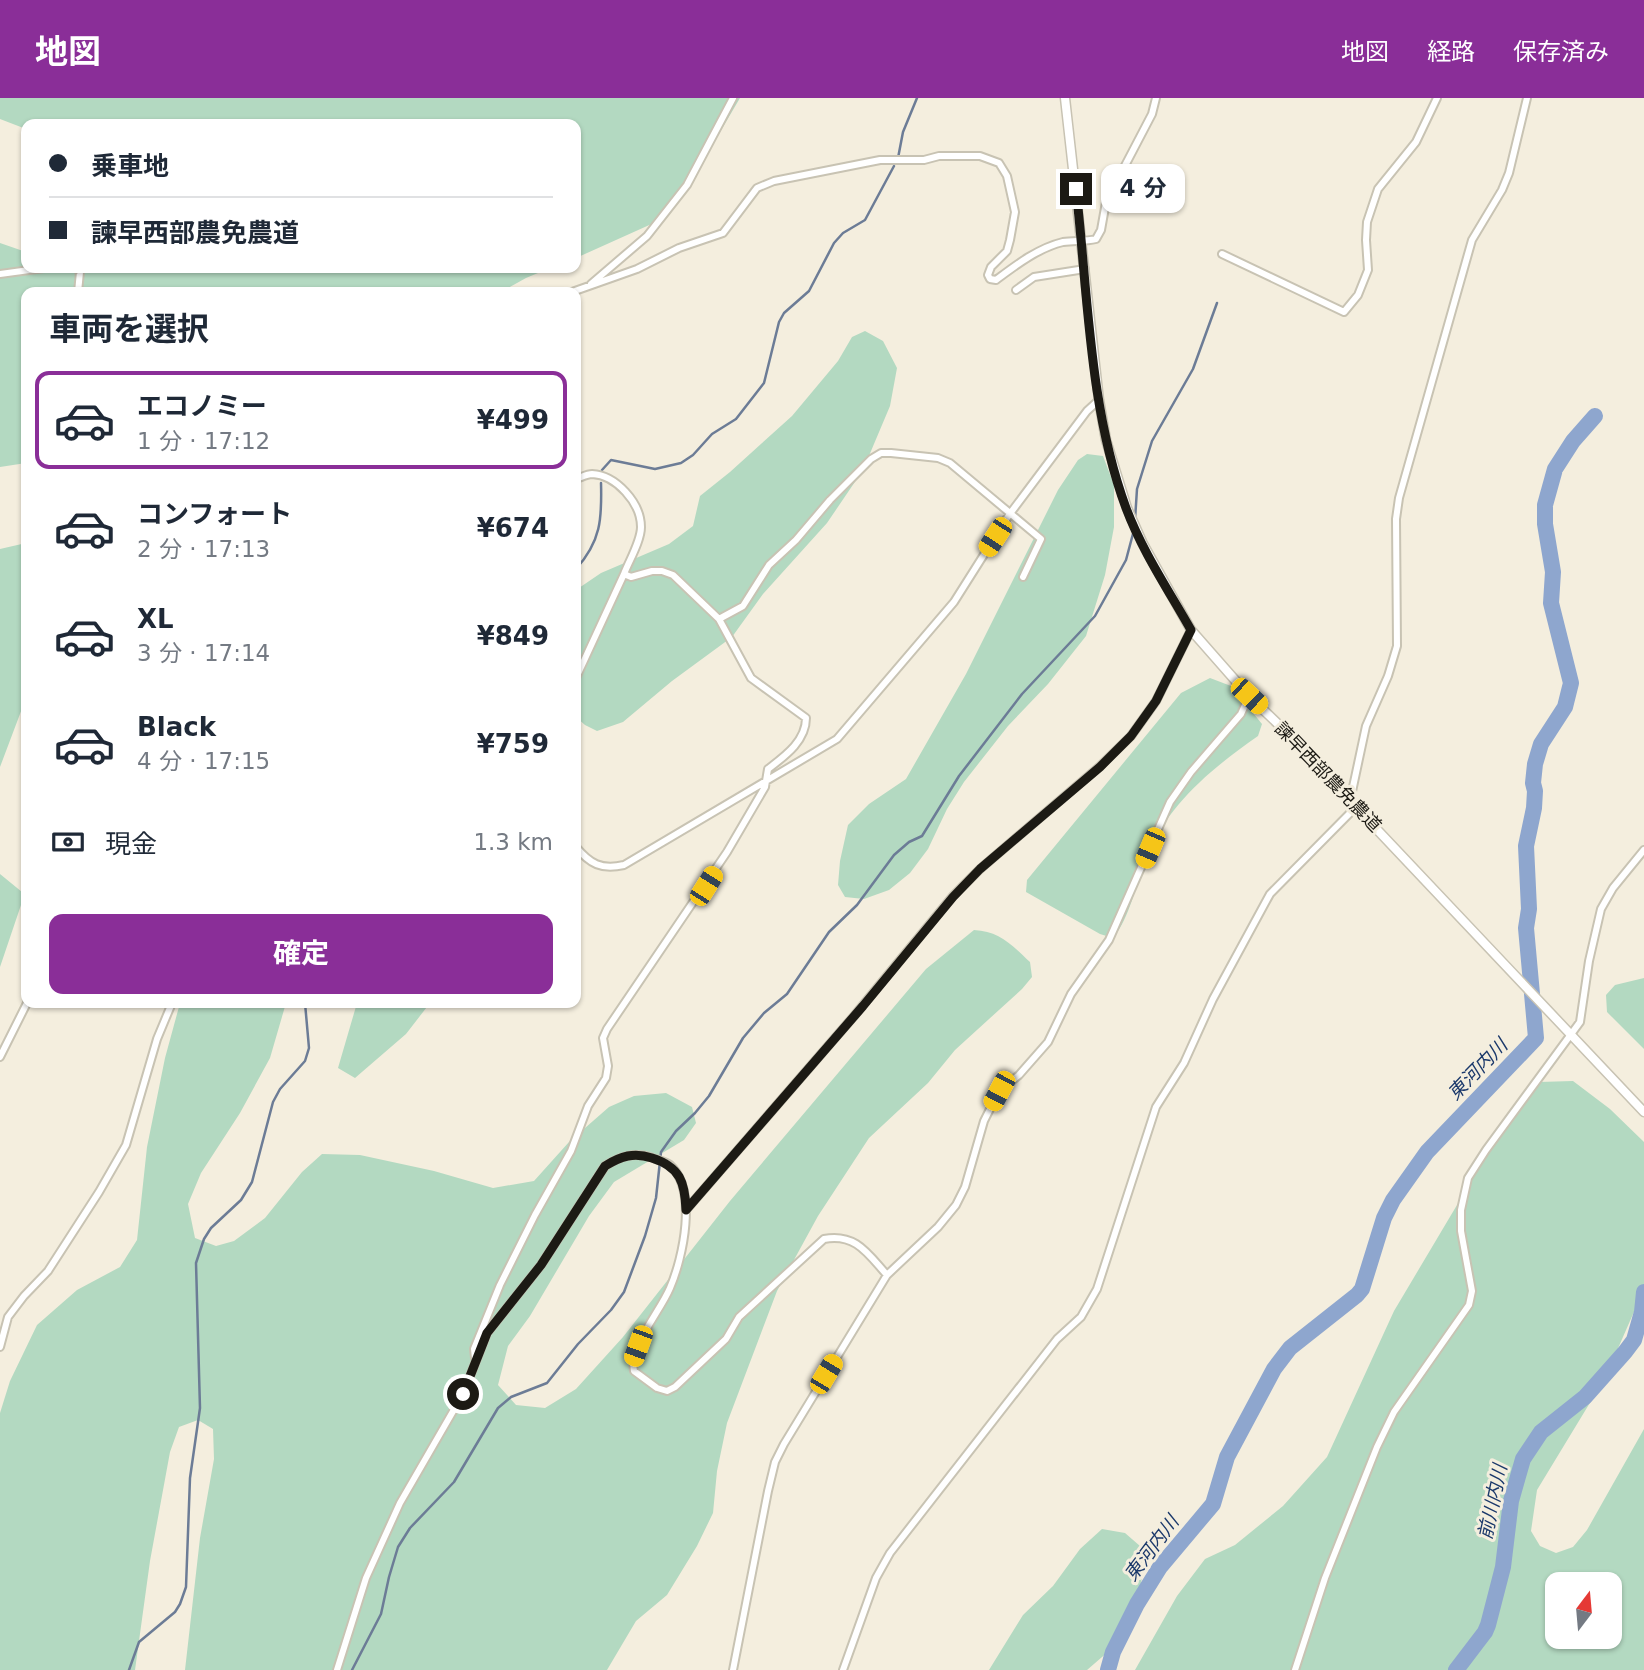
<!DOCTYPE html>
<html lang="ja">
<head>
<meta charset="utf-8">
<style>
  :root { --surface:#fff; --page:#f6f6f7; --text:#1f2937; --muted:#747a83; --line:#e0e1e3; --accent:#8a2e98 }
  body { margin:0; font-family:"DejaVu Sans","Noto Sans JP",sans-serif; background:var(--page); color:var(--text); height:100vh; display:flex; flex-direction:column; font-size:26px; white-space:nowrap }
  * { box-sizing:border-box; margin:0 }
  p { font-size:23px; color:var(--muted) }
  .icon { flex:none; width:38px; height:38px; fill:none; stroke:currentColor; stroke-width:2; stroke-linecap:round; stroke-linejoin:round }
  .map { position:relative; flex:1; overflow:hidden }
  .drawer { position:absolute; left:21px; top:189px; width:560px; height:721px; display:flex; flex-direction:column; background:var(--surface); border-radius:14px; box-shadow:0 2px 5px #0004 }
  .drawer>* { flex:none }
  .top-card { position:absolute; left:21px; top:21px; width:560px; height:154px; border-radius:14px; box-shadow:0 2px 5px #0004; display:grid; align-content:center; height:154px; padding:0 28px; background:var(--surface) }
  .needle { width:46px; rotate:16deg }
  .controls { position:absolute; left:1545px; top:1474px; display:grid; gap:14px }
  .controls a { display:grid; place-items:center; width:77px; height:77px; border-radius:14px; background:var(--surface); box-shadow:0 2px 5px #0004; font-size:35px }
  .end { position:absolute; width:32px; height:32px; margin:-16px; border:9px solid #1c1a14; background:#fff; box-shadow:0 0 0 4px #fff }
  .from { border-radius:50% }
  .bubble { position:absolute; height:49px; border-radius:14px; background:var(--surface); box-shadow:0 2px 5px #0004; font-size:23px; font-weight:700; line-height:49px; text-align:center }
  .car { position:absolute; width:21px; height:42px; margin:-21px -10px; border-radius:9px; box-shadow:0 0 5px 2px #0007; background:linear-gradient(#f5c518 24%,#345 0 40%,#f5c518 0 76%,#345 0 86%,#f5c518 0) }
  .top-card b { display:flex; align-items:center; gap:24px; height:66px; font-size:26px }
  .top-card b+b { border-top:2px solid var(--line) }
  .top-card i { width:18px; height:18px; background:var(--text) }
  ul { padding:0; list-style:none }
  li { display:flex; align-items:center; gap:21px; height:98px; margin:0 14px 10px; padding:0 14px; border:4px solid transparent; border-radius:14px }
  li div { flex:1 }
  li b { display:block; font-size:26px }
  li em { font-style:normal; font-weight:700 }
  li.active { border-color:var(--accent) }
  li>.icon { width:63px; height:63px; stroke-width:1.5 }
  h2 { padding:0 28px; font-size:32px; line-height:84px }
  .pay { display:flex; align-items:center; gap:18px; height:77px; padding:0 28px; font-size:26px }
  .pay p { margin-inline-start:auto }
  .button { display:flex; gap:14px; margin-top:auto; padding:14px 28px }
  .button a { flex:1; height:80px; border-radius:14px; background:var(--accent); color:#fff; font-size:28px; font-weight:700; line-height:80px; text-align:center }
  header { display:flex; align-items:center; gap:42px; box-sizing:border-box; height:98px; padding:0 35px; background:var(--accent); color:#fff }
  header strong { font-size:33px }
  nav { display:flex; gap:38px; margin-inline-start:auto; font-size:24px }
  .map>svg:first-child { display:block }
  .green { fill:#b3d9c1; fill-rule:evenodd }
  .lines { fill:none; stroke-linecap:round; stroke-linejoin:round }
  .stream { stroke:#6c7c96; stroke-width:2.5 }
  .river { stroke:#8ea6ce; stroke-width:16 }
  .minor-casing { stroke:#c8c3b3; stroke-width:10 }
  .tertiary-casing { stroke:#c8c3b3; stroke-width:11 }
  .minor { stroke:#fff; stroke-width:6 }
  .tertiary { stroke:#fff; stroke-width:8 }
  .route { stroke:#1c1a14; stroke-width:9 }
  .labels { text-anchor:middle; stroke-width:6; stroke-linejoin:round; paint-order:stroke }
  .street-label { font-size:18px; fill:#1c1a14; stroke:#f4eede }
  .water-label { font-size:19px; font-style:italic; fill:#1b396b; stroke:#f4eede }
</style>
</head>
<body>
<header>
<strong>地図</strong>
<nav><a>地図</a><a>経路</a><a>保存済み</a></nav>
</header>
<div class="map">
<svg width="1644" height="1572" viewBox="0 0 1644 1572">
  <rect width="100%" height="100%" fill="#f4eede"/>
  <path class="green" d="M0,0H740L713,46L656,124L576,160V26H26V31L0,21Z
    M0,145L26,154V170H550L526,180L501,194H26V365L0,369Z
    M865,233L883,243L897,270L890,308L863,372L827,425L763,496L732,539L672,583L623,624L597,633L585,627L576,619V492L601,475L669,446L693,428L700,398L730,374L792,318L838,263L852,239Z
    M1087,356L1103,358L1114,387V429L1105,477L1086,538L1048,586L1008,628L964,684L947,711L928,751L910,775L889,792L864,801L845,799L838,787L840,763L848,727L869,706L906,681L966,576L1058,392L1078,362Z
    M26,445V600L0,669V451Z
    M1210,580L1231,588L1262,626L1258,638C1211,671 1168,706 1146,760C1136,785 1130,820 1113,840L1100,836L1026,794L1027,782L1181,595Z
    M0,776L22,794L21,807L0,869Z
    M974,832C999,833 1012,847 1030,864L1032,879L1022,891L955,952L928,985L869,1040L818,1118L777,1193L727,1325L717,1373L713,1415L697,1448L667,1497L636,1523L607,1572H185L200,1440L214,1361L213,1331L198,1322L179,1329L170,1354L150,1463L135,1572H0V1315L10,1283L37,1227L77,1192L120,1169L137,1142L147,1049L165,960L180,905H286L270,960L240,1015L201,1075L188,1106L195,1140L216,1148L234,1143L265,1120L302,1074L322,1056L360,1057L434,1073L493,1090L534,1083L569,1044L609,1009L634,998L666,995L692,1009L696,1025L684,1042L614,1084L589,1118L530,1218L508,1248L498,1287L516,1307L545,1310L576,1291L623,1239L730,1103L926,871Z
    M1644,880V951L1607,914L1606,897L1615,887Z
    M357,905H430L406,936L355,980L338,970Z
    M1573,983L1610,1011L1644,1044V1191L1605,1280L1537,1392L1531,1433L1540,1448L1556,1455L1573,1449L1587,1432L1644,1331V1572H1135L1177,1498L1205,1461L1235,1447L1283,1408L1327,1359L1394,1213L1523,996L1539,984ZM1558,1486H1610V1538H1558Z
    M1102,1431L1125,1435L1140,1448L1143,1475L1137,1503L1109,1553L1087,1572H989L1023,1517L1053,1488L1080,1451Z"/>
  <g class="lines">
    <path class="stream" d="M898,60L903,34L917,0
      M602,372L611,362L655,371L681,365L693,357L712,336L736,321L764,285L779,224L784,215L809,193L834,145L843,135L865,122L894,68
      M1135,422L1137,391L1152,343L1193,271L1217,205
      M576,471C601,443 602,421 601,385
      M129,1572L139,1544L175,1514L180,1506L186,1489L190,1380L200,1310L196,1165L204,1141L211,1130L241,1102L252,1084L273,1004L280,991L305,963L309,950L305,905
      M352,1572L381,1516L389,1479L398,1449L410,1430L454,1384L498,1310L511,1299L547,1285L578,1246L611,1212L624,1194L645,1138L656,1100L661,1054L676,1033L695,1015L709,998L743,940L764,915L787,896L829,834L857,807L894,757L909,744L922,738L959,678L1022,596L1095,518L1126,462L1134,432"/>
    <path class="river" d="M1108,1572L1113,1554L1137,1506L1160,1469L1213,1406L1227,1359L1274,1271L1290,1250L1357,1197L1362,1191L1384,1120L1393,1102L1427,1054L1536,940L1526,830L1529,811L1526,748L1534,710L1535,693L1533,685L1535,666L1541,646L1565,609L1571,585L1551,505L1553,474L1545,426V407L1555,371L1573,343L1595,318
      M1456,1572L1485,1534L1488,1527L1503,1469L1511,1403L1523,1361L1541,1334L1585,1299L1625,1254L1634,1242L1642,1214L1644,1194"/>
    <g class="minor-casing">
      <path id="minor" d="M1222,156L1344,214L1358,197L1368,172L1366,142L1367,124L1378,91L1416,44L1437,0
        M76,170L80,174L78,194
        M0,176L44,170
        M591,186L647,138L687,87L733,0
        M1016,192L1034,179L1085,171
        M572,194L637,171L679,150L723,135L757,90L774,83L880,62H924L939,58H980L999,65L1007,78L1015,114L1010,142L1007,153L991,169L988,177L990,181L996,182C1016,167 1038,150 1063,144C1074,142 1084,144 1096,141L1101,132L1106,104L1152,16L1156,0
        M719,521L743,508L769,467L796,442L830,402L871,361L881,355H891L938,360L950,365L1041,441L1023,479
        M576,580L624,476
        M576,749C590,766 601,772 624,767L837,641L954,504L1009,417L1087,313L1099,302
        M0,959L27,905
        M686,1112L854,918L953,798L980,771L1099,669L1131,638L1156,603L1191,532
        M0,1249L8,1219L24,1198L48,1173L99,1094L126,1047L157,941L172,905
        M475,1260L474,1251L500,1187L535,1117L571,1053L588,1008L606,980L608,968L603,940L607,931L727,754L765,689L768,671C785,658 806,643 806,620L751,580L719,521L673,477L662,473H652L631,479L624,476C629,463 641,443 641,429C641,405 616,377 592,376C587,376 580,380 576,381
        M337,1572L366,1480L400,1405L463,1296L487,1235L541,1167L605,1068C619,1059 633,1054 650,1059C657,1062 665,1063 670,1067C698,1092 683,1160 670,1190C660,1214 629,1248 634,1273L657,1290L667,1293L675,1289L726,1241L739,1219L824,1141C856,1135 868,1156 887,1177
        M733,1572L768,1393L775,1364L784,1346L887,1177L938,1129L956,1107L965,1089L984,1023L999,993L1019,977L1048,944L1071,896L1109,842L1170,704L1191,674L1241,616L1249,598
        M843,1572L876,1480L890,1455L1057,1241L1081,1219L1097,1191L1156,1009L1184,965L1213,901L1270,796L1352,713L1350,703L1366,628L1388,578L1397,548L1396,421L1399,400L1472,142L1502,92L1509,75L1527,0
        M1295,1572L1325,1480L1377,1349L1394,1314L1469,1207L1472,1193L1461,1133V1112L1468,1080L1486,1052L1580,924L1589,863L1601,811L1613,790L1644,752"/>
    </g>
    <g class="tertiary-casing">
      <path id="tertiary" d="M1065,0L1099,302L1106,342L1127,410L1143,446L1191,532L1249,598L1306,653L1350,703L1644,1014"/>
    </g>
    <use href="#minor" class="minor"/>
    <use href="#tertiary" class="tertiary"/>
  </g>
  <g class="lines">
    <path class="route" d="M463,1296L487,1235L541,1167L605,1068C621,1058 634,1054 652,1060C680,1069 685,1084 686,1112L863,908L953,799L980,771L1100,669L1131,638L1156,603L1191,532C1169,493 1142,453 1126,410C1089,310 1088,196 1076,91"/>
  </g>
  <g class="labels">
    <g class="street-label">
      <text transform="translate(1328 679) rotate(46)" y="6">諫早西部農免農道</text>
    </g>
    <g class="water-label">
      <text transform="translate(1477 971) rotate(-46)" y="7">東河内川</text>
      <text transform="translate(1492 1404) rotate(-78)" y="7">前川内川</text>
      <text transform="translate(1151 1450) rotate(-53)" y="7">東河内川</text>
    </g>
  </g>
</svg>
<div class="controls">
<a><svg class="needle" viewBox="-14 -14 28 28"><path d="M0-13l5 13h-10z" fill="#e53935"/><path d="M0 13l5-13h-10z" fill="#747a83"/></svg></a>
</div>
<i class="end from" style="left:463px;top:1296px"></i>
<i class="end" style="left:1076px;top:91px"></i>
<div class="bubble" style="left:1101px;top:66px;width:84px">4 分</div>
<i class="car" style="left:995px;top:439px;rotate:213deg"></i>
<i class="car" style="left:1249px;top:598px;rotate:133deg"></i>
<i class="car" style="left:1150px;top:750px;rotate:203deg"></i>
<i class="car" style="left:706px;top:788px;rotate:32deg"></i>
<i class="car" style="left:999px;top:993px;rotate:208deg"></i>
<i class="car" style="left:638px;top:1248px;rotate:200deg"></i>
<i class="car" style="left:826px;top:1276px;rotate:31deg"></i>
<div class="top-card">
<b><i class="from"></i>乗車地</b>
<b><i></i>諫早西部農免農道</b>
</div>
<section class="drawer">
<h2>車両を選択</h2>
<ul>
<li class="active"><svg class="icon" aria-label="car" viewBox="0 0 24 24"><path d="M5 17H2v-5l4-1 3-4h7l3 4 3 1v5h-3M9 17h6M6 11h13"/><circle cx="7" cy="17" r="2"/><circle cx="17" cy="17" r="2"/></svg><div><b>エコノミー</b><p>1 分 · 17:12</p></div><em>¥499</em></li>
<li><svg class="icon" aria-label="car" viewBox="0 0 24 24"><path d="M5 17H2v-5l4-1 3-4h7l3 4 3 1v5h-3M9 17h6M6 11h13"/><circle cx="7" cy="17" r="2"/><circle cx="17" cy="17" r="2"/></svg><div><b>コンフォート</b><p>2 分 · 17:13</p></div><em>¥674</em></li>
<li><svg class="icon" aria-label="car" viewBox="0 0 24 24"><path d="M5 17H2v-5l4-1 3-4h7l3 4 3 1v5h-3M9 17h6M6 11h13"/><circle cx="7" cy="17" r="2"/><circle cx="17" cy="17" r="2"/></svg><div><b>XL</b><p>3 分 · 17:14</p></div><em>¥849</em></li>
<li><svg class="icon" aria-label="car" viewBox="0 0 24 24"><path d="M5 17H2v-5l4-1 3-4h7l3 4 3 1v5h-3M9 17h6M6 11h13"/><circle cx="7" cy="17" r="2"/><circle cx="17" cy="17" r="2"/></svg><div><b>Black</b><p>4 分 · 17:15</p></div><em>¥759</em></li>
</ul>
<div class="pay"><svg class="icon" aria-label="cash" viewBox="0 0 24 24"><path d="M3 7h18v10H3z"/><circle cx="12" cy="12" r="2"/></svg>現金<p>1.3 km</p></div>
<div class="button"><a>確定</a></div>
</section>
</div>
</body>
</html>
